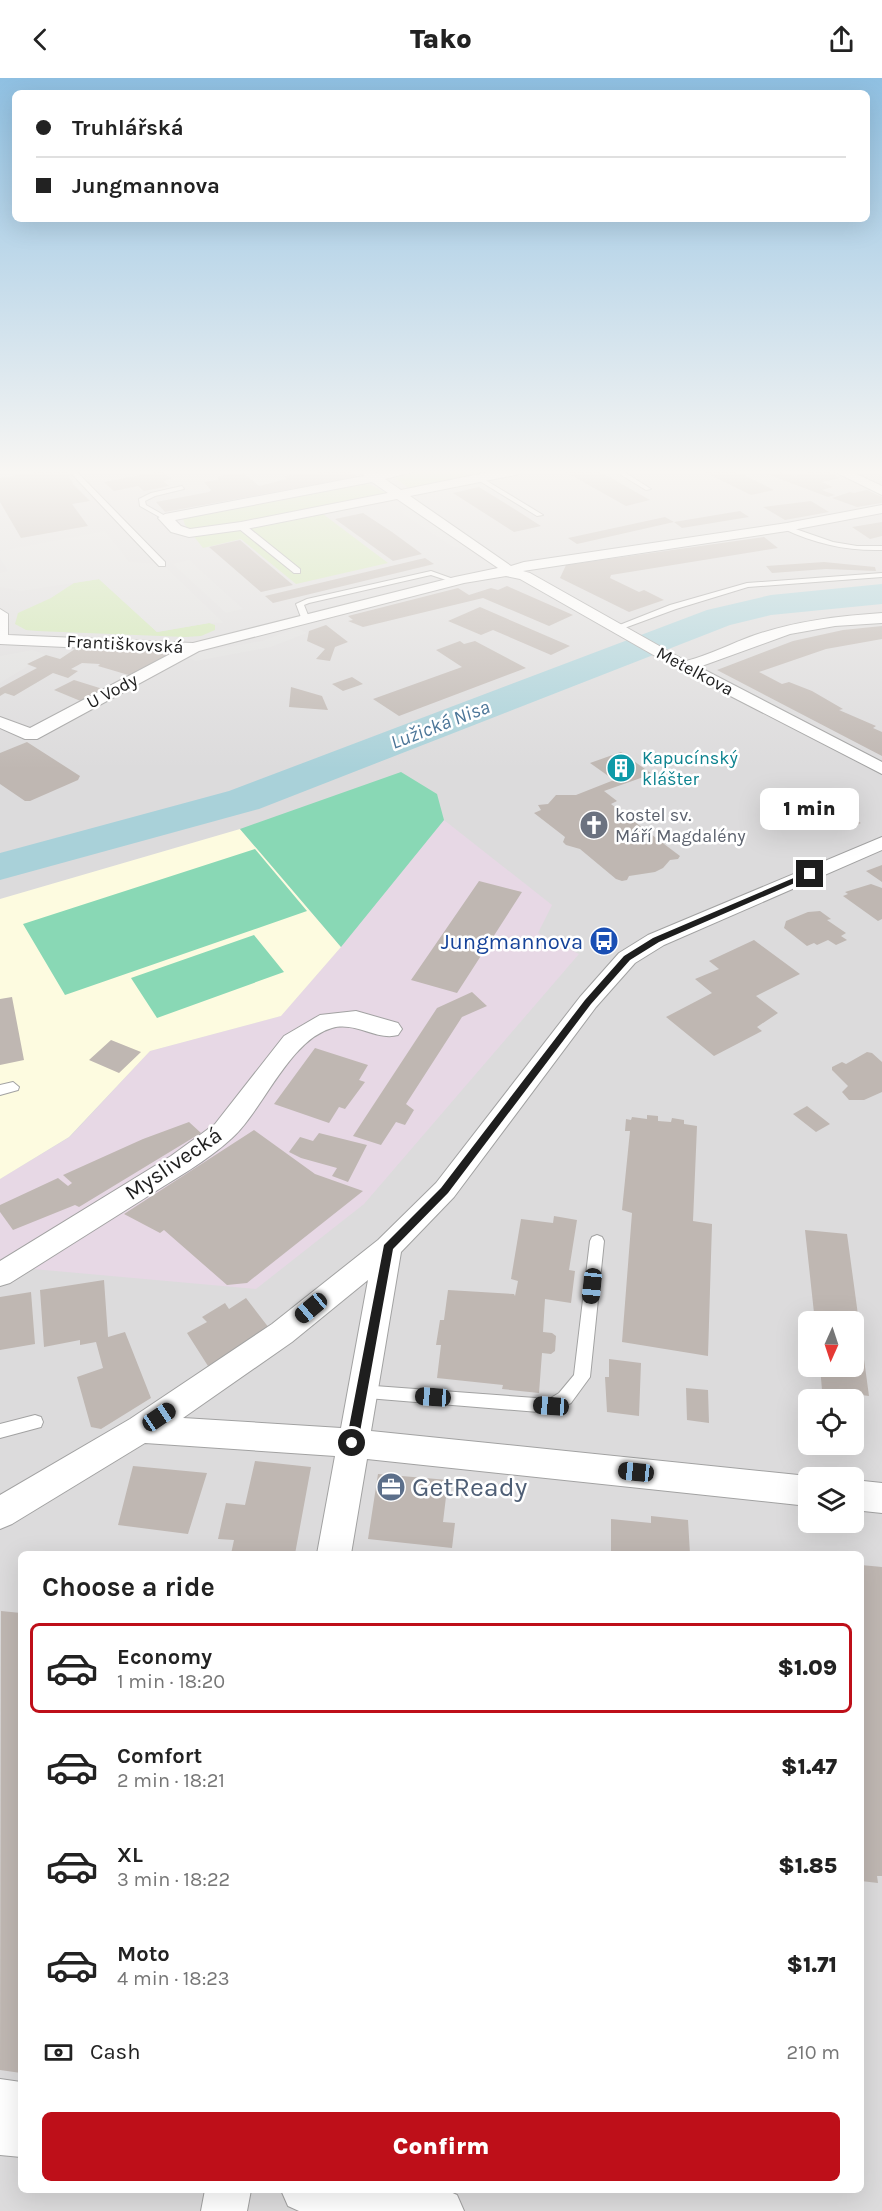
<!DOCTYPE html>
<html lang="en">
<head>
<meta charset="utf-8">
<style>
  :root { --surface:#fff; --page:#f6f6f6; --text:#222; --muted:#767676; --line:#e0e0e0; --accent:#be0f19 }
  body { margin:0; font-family:Karla,sans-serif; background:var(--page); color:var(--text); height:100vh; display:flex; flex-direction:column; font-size:22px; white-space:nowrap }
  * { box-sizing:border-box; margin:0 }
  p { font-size:20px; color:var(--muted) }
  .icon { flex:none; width:33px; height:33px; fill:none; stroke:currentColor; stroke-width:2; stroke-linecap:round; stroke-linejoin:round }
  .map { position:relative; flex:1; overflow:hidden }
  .drawer { position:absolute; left:18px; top:1473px; width:846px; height:642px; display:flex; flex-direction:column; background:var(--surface); border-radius:9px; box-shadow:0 6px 24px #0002 }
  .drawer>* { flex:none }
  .guide { position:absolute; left:12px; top:12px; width:858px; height:132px; border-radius:9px; box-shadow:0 6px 24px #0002; display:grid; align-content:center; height:132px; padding:0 24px; background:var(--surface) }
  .needle { width:39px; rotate:183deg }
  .buttons { position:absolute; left:798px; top:1233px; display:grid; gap:12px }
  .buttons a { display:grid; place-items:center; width:66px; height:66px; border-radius:9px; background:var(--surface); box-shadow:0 6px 24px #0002; font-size:30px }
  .end { position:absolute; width:27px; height:27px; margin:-14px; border:8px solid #1e1e1e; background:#fff; box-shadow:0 0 0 3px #fff }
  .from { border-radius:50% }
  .bubble { position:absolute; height:42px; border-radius:9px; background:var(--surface); box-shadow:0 6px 24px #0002; font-size:20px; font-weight:800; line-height:42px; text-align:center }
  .car { position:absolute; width:18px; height:36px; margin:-18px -9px; border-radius:8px; box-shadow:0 0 4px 2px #0007; background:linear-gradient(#222 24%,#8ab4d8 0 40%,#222 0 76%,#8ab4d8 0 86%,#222 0) }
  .guide b { display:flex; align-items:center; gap:21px; height:57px; font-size:22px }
  .guide b+b { border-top:2px solid var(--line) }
  .guide i { width:15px; height:15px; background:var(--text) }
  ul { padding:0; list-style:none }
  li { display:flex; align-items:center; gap:18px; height:90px; margin:0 12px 9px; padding:0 12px; border:3px solid transparent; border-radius:9px }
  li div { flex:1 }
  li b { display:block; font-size:22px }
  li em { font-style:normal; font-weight:800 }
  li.on { border-color:var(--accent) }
  li>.icon { width:54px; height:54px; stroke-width:1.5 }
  h2 { padding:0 24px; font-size:27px; line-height:72px }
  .pay { display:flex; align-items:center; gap:15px; height:66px; padding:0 24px; font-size:22px }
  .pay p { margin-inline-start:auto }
  .action { display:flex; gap:12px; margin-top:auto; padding:12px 24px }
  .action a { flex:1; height:69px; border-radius:9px; background:var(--accent); color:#fff; font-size:24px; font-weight:800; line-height:69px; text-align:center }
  header { display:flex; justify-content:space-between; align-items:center; height:78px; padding:0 24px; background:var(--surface); font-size:27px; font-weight:800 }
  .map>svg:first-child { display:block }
  .residential { fill:#dcdbdc; fill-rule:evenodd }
  .industrial { fill:#e7d8e5 }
  .education { fill:#fdfbe0 }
  .grass { fill:#cde5af }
  .pitch { fill:#89d8b5 }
  .parking { fill:#dedede }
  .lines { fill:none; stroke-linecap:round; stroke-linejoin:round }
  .river { fill:#a9d1d9; fill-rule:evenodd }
  .building { fill:#bfb7b2 }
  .lane-casing { stroke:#a2a2a2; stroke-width:2 }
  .street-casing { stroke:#a2a2a2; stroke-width:2 }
  .lane { fill:#fff; fill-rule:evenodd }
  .street { fill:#fff; fill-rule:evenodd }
  .route { fill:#1e1e1e }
  .labels { text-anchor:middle; stroke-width:5; stroke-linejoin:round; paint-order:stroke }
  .far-street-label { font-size:18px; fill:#1e1e1e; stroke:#fff }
  .far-culture-label { font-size:18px; fill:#0d838f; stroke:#fff; text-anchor:start }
  .far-worship-label { font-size:18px; fill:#5b616d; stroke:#fff; text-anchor:start }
  .far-water-label { font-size:20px; font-style:italic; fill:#4c7698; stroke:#fff }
  .transit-label { font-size:22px; fill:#164399; stroke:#fff; text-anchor:end }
  .street-label { font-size:22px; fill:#1e1e1e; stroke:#fff }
  .near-service-label { font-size:27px; fill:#4e5e75; stroke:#fff; text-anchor:start }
</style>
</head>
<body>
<header><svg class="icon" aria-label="back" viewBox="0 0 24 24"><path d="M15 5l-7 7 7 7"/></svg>Tako<svg class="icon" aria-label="share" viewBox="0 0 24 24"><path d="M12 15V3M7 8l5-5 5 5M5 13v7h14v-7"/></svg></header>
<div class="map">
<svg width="882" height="2133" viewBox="0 0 882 2133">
  <rect width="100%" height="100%" fill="#efebe5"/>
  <path class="residential" d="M0,392H882V2133H0ZM808,1244H854V1288H808ZM808,1322H854V1366H808ZM808,1400H854V1444H808ZM21,1476H861V2112H21Z"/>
  <path class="industrial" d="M444,742L552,827L538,855L579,876L364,1126L256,1211L0,1188V1101L70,1059L150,973L281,938L341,869Z"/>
  <path class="education" d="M240,751L341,869L281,938L150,973L69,1059L0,1101V821Z"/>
  <path class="grass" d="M424,392H501L409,410L392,398Z
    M366,404L386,415L232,447L190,452L185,447L182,438Z
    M319,433L388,485L296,506L241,461L203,470L192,456Z
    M99,501L157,554L209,545L215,547V552L201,558L185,559L37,553L26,552L15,546L18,535L51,520L74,505Z"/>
  <path class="pitch" d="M401,694L437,716L444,742L341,869L240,751Z
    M255,771L307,833L65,917L23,846Z
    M254,857L284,894L157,940L131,900Z"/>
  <path class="parking" d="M409,430L467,470L453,469L400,434Z
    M105,453L129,484L162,486L224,545H209L157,554L99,501L21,513L0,509V495L8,493L0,480V473Z
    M189,482L243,531L226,535L173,486Z
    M297,550L307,555L271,569L196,583L186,579L200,574L262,563Z
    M33,572L46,577L0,605V578Z"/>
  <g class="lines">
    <path class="river" d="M882,506V526L771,537L730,547L259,731L0,802V775L229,713L707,532L771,517Z"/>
  </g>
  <path class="building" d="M50,392H66L73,406L90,423L72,426L88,448L21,460L0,424V400Z
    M315,392H348L358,399L165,434L156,424L209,414L211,412L204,404L218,402V398L244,395L259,408L287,401L284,398L318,395Z
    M562,392H597L650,422L626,428Z
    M700,392H734L774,412L751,417Z
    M801,392H824L840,400L822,404L833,409L822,412L835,417L828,419L767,396L783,394L795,398L807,395Z
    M161,393L172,401L163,403L169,408L144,413L138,408L114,413L104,404Z
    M479,409L516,432L541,448L514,454L453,415Z
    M867,412L882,419V425L857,429L832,420L850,414L854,415Z
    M811,423L829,434L785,442L763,429Z
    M740,433L749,439L682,450L674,444Z
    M363,435L392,454L422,476L393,483L335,441Z
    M665,439L674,444L577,466L568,460Z
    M882,444V458L870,461L852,449Z
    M764,459L778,470L611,497L610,500L639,514L644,512L664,522L629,534L560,500L566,487Z
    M240,462L255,475L293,507L261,514L209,469Z
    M425,480L434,486L273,525L265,518Z
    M824,484L875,489L876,493L826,491L772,495L766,488Z
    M507,508L573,537L549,548L483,520L363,549L348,543L353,542L348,538L458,510L469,517L491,510L498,512Z
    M480,529L570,568L551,577L493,552L481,557L448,543Z
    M326,547L348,564L335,569L330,583L316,581L325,571L307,563L309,553Z
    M882,548V561L826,571L759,594L782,606L789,604L812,613L843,631L839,632L876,648L873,650L882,654V678L717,592L793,563L843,552Z
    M460,563L464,566L475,563L526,590L399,638L373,621L462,589L436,572Z
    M78,569L168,574L171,579L132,598L98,588L100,586L82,585L71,591L78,593L68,600L53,595L14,618L5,615L0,618V610L37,590L27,586L46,577L60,581Z
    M352,599L363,606L343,613L332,606Z
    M74,602L106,612L83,624L54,612Z
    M291,609L322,618L328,632L289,629Z
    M27,664L80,698L78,702L30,723H25L0,706V675Z
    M621,674L652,696L604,713L617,723L611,726L680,778L678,781L670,782L663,790L655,794L629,798L627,802L622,803L616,801L580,771L566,767L563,764L565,759L534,735L541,732L538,727L548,726L556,717H576L614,702L590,685Z
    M854,741L861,745L848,751L841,746Z
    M882,787V804L866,793Z
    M479,803L522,814L457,915L411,902Z
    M871,806L882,810V841L878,843L843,818L848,816L845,814Z
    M820,833L831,841L827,842L846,855L841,858L847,862L836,867L828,862L817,867L814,865L807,868L784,850L786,843L808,834Z
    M754,862L800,896L756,918L778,935L757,949L762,953L714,978L666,939L712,915L695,901L719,891L709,883Z
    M472,914L487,928L462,939L406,1026L414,1032L405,1047L396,1044L381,1067L353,1058L437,930Z
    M12,919L24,982L0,987V921Z
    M111,962L141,974L119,995L89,982Z
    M315,970L368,987L359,1002L365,1004L345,1031L339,1029L329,1045L274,1026Z
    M867,974L872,975L882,984V1014L864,1022H849L842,1014L848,1008L832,992V989L842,984L846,986Z
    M807,1028L830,1046L816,1054L793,1036Z
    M647,1037L658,1038V1043L671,1044L672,1040L684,1042V1046L697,1048L693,1143L712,1146L708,1278L622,1264L632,1135L622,1132L630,1053H625L626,1041L631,1042L632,1039L647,1041Z
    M189,1044L201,1055L79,1129L75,1127L13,1152L0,1134V1127L58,1100L68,1108L72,1105L63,1097L143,1061Z
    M254,1052L315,1096L363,1113L247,1205L227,1207L164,1152L160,1155L124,1136Z
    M319,1055L367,1067L348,1104L332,1098L337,1090L301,1080L289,1074L300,1059L313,1063Z
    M554,1138L577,1142L569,1192L575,1193L571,1225L545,1221L543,1254L552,1255L556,1258L555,1273L551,1276L542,1275L539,1315L502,1311L503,1307L437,1300L441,1267H436L440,1242H444L448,1212L514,1216L515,1218L518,1203L511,1201L521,1141L553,1145Z
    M805,1152L847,1156L869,1318L822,1312L820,1288H854V1244H815Z
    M104,1202L108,1259L125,1254L151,1320L101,1351L91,1349L77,1299L103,1290L96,1264L80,1267V1262L44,1269L40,1212Z
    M31,1214L35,1266L0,1272V1219Z
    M246,1220L269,1250L208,1288L187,1255L207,1244L202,1239L225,1225L229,1231Z
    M609,1281L641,1285L639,1338L607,1334L605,1299H609Z
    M686,1310L708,1312L709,1345L687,1342Z
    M255,1383L311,1389L295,1476H231L234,1462L218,1461L226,1425L245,1427Z
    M133,1388L207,1395L188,1456L118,1447Z
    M378,1396L448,1402L443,1444L455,1445L452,1470L368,1461Z
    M651,1438L688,1442L690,1476H611V1441L651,1445Z
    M861,1487L882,1489V1798H877L878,1805L861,1803Z
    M1,1533L21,1535V1995L0,1992Z"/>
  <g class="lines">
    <g class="lane-casing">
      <path id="lane" d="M68,392H75L165,484V488H159Z
        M613,392H621L651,411L646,412Z
        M478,400H482L543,437L537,438L478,402Z
        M182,408L184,411L155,418L145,423L146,427L167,439V441H163L140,428L139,421L151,415Z
        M238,446H244L300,491V495H294L238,450Z
        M784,447L833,464L857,468H882V472C847,473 816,466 784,451Z
        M431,493L459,503L455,505L431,497L309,525L304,527L310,542L306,544L302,542L296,526L307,521Z
        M882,495V499L748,509L676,531L619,552L612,550L670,527L747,505Z
        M13,1004L19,1009L18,1012L0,1017V1007Z
        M597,1157L602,1159L604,1163L590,1299L571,1325L551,1335L355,1319L353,1314L355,1309L361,1307L549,1321L559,1315L574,1297L590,1163L592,1159Z
        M35,1337L41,1339L43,1344L41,1349L0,1360V1346Z"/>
    </g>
    <g class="street-casing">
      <path id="street" d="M357,392H372L376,395L392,392H420L385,401L401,412L499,392H526L520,396L410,418L511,488L524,484L787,445L882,427V435L787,453L523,493L530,495L686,583C710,577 732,565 755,557C796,543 839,538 882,535V545L835,548L790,556L699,589L882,684V696L678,591L520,501L506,498L464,505L199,573L37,661H25L0,650V639L30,650L174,574L0,566V531L8,536V557L193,565L455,499L498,490L397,421L241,452L189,459L171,454L158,440L165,436L364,398ZM372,404L388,415L241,444L190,451L181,448L175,442Z
        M831,392H848L882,408V417Z
        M882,759V772L664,867L635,885L596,929L454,1119L401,1174L371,1353L808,1398L812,1400H808V1428L367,1381L351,1476H317L335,1378L145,1365L12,1446L0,1451V1417L130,1341L272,1246L378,1162L436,1105L580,919L619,875L648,857ZM368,1202L341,1350L183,1340L292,1264Z
        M356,933L398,945L402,951L398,957C377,963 355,943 332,950C289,962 263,1032 232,1060C206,1084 174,1101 145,1120C100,1148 55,1177 10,1205L0,1208V1183L171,1078L215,1046L284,958L320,937Z
        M854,1402L882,1405V1435L854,1432Z
        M0,2001L21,2004V2079L0,2077Z
        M205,2112H251L247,2133H201Z
        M281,2112H446L457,2117L464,2133H299L288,2128Z"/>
    </g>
    <use href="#lane" class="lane"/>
    <use href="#street" class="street"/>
  </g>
  <linearGradient id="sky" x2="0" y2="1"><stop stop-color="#8fc0e2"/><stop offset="0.57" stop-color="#f8f6f3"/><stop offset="1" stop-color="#f8f6f3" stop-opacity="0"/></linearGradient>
  <rect width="882" height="691" fill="url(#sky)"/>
  <path class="route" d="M810,793L814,796L813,797L659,864L630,882L591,926L448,1115L393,1171L358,1365L356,1368H348L346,1365L384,1167L441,1110L585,922L624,878L653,860Z"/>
  <defs>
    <g id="building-disc" transform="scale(1.5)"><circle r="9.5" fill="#0f9aa8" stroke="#fff"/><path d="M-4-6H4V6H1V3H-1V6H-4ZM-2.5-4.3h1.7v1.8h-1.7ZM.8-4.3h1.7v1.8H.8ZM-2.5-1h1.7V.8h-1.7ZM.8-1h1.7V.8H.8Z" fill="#fff"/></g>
    <g id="church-disc" transform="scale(1.5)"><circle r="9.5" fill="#6b7280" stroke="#fff"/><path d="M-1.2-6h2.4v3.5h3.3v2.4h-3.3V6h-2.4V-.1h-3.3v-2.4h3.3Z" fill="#fff"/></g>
    <g id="bus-disc" transform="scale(1.5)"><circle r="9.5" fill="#1a4fb4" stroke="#fff"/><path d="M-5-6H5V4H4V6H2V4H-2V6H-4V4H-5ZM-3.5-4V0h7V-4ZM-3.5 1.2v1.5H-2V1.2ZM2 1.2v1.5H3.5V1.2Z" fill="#fff"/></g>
    <g id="office-disc" transform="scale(1.5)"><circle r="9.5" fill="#5c6f8a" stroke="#fff"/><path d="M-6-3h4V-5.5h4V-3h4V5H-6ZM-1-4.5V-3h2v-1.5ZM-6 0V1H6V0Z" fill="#fff"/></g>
  </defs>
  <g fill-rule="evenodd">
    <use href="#building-disc" x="621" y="690"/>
    <use href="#church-disc" x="594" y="747"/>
    <use href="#bus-disc" x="604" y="863"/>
    <use href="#office-disc" x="391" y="1409"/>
  </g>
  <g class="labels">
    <g class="far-street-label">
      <text transform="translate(125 566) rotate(3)" y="6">Františkovská</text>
      <text transform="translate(695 593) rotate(28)" y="6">Metelkova</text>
      <text transform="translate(112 613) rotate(-28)" y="6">U Vody</text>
    </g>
    <g class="far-culture-label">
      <text x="642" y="686">Kapucínský<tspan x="642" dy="21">klášter</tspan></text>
    </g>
    <g class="far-worship-label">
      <text x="615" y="743">kostel sv.<tspan x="615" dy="21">Máří Magdalény</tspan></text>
    </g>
    <g class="far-water-label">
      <text transform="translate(440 646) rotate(-21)" y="7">Lužická Nisa</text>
    </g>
    <g class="transit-label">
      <text x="583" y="871">Jungmannova</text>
    </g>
    <g class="street-label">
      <text transform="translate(173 1085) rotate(-34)" y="8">Myslivecká</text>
    </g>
    <g class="near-service-label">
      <text x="412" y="1418">GetReady</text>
    </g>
  </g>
</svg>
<div class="buttons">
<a><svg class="needle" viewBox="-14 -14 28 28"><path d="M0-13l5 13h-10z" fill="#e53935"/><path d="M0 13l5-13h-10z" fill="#767676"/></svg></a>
<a><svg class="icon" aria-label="locate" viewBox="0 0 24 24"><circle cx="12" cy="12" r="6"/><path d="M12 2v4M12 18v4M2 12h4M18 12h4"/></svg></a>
<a><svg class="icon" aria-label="layers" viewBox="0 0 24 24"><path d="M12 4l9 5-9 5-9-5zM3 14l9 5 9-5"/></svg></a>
</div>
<i class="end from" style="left:352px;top:1365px"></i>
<i class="end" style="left:810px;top:796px"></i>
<div class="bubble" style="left:760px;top:710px;width:99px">1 min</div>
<i class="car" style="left:592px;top:1208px;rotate:186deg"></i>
<i class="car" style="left:311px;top:1230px;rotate:230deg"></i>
<i class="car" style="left:433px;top:1319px;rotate:274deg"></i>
<i class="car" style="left:551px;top:1328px;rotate:274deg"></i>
<i class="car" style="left:159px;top:1339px;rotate:56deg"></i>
<i class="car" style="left:636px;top:1394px;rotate:276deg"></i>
<div class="guide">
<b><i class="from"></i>Truhlářská</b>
<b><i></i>Jungmannova</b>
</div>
<section class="drawer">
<h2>Choose a ride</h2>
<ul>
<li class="on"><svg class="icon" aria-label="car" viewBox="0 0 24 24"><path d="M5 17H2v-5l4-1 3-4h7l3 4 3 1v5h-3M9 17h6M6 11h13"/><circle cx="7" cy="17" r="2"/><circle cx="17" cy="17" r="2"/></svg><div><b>Economy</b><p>1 min · 18:20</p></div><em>$1.09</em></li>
<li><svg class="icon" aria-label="car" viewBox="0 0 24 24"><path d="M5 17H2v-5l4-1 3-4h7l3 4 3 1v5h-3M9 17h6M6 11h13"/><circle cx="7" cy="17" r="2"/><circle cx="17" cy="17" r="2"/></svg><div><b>Comfort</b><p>2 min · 18:21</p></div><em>$1.47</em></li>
<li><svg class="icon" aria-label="car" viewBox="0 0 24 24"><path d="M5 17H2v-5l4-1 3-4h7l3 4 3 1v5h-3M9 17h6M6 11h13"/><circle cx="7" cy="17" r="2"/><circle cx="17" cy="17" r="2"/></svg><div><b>XL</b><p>3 min · 18:22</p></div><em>$1.85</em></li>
<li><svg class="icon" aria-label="car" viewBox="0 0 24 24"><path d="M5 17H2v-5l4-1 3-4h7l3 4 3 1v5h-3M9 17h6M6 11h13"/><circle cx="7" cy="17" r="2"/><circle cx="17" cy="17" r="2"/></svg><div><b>Moto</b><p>4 min · 18:23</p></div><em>$1.71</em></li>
</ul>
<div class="pay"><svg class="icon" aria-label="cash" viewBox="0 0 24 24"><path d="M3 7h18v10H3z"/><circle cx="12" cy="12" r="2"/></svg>Cash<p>210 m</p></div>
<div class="action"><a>Confirm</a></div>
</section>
</div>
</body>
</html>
